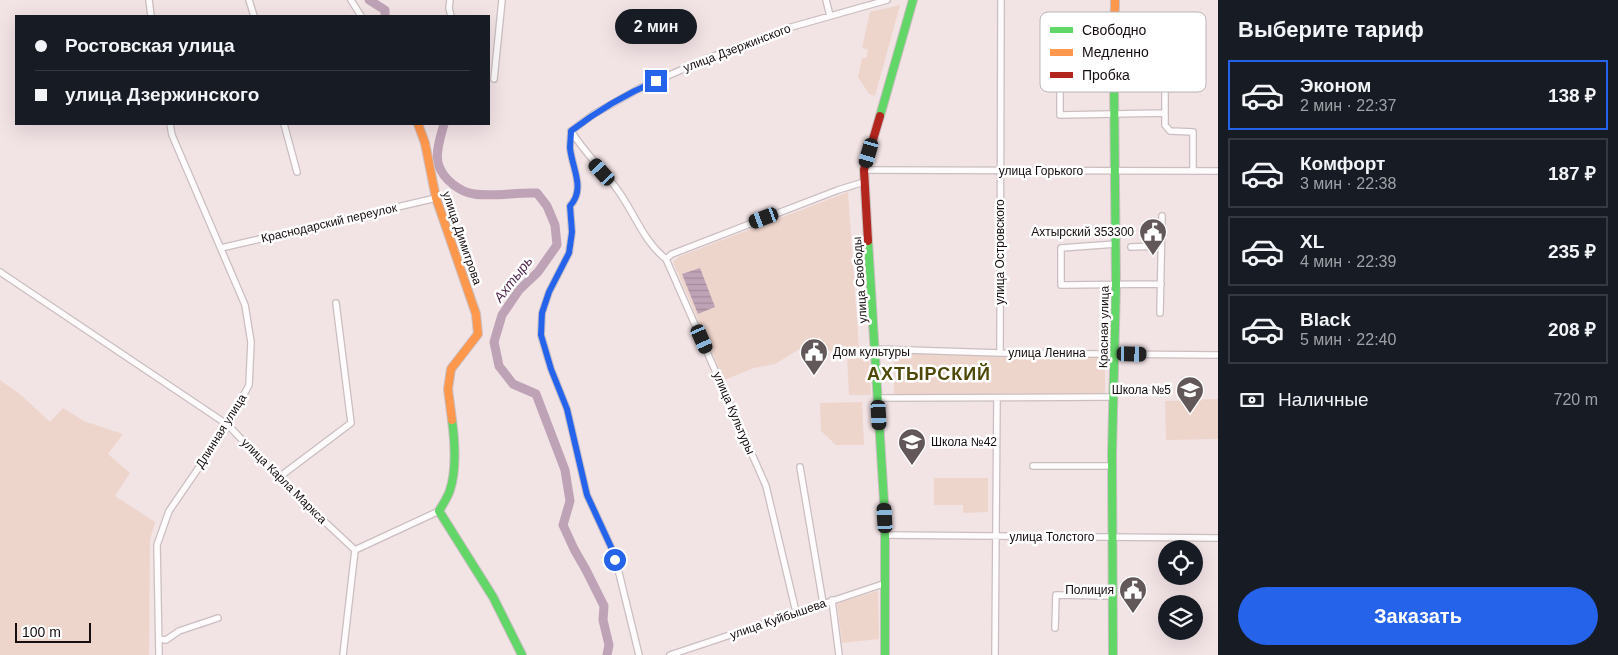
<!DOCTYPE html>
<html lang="ru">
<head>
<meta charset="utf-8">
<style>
  :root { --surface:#171b24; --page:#20242c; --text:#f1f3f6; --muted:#9ea1a6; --line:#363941; --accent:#2563eb }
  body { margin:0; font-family:Arial,sans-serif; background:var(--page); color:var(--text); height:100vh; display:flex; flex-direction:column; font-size:19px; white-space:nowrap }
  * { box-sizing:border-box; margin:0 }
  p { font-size:16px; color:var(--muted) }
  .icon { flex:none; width:28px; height:28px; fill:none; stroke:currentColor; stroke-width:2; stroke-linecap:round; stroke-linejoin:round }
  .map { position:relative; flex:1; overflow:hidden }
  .panel { display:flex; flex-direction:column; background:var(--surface); width:400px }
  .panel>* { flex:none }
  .hud { position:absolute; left:15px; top:15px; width:475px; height:110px; border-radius:0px; box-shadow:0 5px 20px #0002; display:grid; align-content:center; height:110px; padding:0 20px; background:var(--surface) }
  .tools { position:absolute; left:1158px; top:540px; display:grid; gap:10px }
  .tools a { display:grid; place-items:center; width:45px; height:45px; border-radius:50%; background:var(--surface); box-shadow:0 5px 20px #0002; font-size:25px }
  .scale { position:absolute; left:15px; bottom:12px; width:76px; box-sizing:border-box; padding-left:5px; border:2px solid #160d0e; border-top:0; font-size:14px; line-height:18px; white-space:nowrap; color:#160d0e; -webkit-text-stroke:4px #fff; paint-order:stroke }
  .end { position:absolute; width:22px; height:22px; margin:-11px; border:6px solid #2563eb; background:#fff; box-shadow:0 0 0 2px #fff }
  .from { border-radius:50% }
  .bubble { position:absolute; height:35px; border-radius:18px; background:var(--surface); box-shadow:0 5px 20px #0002; font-size:16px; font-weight:600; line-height:35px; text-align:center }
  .car { position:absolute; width:15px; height:30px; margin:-15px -8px; border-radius:6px; box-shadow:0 0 4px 1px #0007; background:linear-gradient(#222 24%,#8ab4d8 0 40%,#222 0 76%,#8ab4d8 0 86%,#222 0) }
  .hud b { display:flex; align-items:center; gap:18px; height:48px; font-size:19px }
  .hud b+b { border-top:1px solid var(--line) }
  .hud i { width:12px; height:12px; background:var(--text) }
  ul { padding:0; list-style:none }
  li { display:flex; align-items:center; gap:15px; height:70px; margin:0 10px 8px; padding:0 10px; border:2px solid var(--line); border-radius:0px }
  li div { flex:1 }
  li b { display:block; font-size:19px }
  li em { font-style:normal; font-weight:600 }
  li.active { border-color:var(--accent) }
  li>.icon { width:45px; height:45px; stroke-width:1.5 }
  h2 { padding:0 20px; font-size:22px; line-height:60px }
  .pay { display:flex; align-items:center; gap:12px; height:55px; padding:0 20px; font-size:19px }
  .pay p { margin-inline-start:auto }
  .action { display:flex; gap:10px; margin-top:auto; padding:10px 20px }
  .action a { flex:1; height:58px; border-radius:30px; background:var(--accent); color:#fff; font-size:20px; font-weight:600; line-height:58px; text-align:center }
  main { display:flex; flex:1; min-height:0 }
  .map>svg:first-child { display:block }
  .green { fill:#eed5cc }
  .water { fill:url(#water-rules) }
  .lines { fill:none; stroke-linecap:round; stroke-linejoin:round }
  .river { stroke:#bea3b6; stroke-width:9 }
  .street-casing { stroke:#cabec0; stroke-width:8 }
  .fast-casing { stroke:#cabec0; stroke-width:10 }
  .slow-casing { stroke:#cabec0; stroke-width:10 }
  .jam-casing { stroke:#cabec0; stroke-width:10 }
  .street { stroke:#fdfbfb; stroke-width:5.5 }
  .fast { stroke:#63d668; stroke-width:8 }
  .slow { stroke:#ff974d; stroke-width:8 }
  .jam { stroke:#b3261e; stroke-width:8 }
  .route { stroke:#2563eb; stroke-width:6 }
  .labels { text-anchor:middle; stroke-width:5; stroke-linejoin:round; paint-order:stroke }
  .street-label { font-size:12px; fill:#160d0e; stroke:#fff }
  .poi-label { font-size:12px; fill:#160d0e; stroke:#fff; text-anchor:end }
  .water-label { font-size:14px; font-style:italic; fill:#53294f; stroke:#fff }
  .district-label { font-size:18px; font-weight:bold; letter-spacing:1px; fill:#4e4908; stroke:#fff }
  .key { fill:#fff; stroke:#b9b6b7; stroke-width:1 }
  .key-label { font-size:14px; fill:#160d0e }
</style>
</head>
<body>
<main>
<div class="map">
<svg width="1218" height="655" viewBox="0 0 1218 655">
  <defs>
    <pattern id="water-rules" width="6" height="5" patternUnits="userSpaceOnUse" patternTransform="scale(1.25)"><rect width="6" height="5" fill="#bea3b6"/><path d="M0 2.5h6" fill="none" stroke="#a38b9b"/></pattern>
  </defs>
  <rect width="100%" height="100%" fill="#f2e3e5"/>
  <path class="green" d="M900,5L875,96L869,94L858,77L862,58H866L868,50L862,48L870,12Z
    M848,192L859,349L806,352L803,347L775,364L754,368L724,380L673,262L678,257Z
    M894,353L1105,356V395H894Z
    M869,355L871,395H849L847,356Z
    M0,380L21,395L50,422L63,408L84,421L123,434L108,454L130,473L115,496L155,522L150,540L149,655H0Z
    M1218,399V439L1166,440L1165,401Z
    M862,402L864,445H836L821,431L820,403Z
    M934,478H988V512L963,513V505H934Z
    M878,591L879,639L842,643L837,603Z"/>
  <path class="water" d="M700,268L715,307L698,314L682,274Z"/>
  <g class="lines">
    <path class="river" d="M369,0L385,10V16
      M444,124C441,135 434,155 439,166C444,180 460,192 474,194C493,197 517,192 537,193L547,206L555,225L557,245L538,272L519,290L502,315L494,342L499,366L513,384L536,394L565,470L570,501L563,525L574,549L586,570L604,606L603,620L609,645L607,655"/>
    <g class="street-casing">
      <path id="street" d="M149,0L151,16
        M249,0L254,16
        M351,0L361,16
        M450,0L449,8L451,16
        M826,0L830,16
        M494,79L502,0
        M1165,113L1060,115V61L1115,58L1165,62V125L1170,131L1193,132V171
        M284,124L297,172
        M571,131C571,137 570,142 570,148C572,168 586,189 570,206L572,232L569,253L549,292L542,313L541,335L551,369L567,409L587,495L611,547L619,573L639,655
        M571,131C585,153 602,169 617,189C634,212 643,241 666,259L766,486L796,612
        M571,131L594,114L640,88L706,59L788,28L887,0
        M864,170L1218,171
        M1116,244L1061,248V285L1161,284
        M1131,247L1161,246
        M221,248L436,198
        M666,259L672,254L838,190L864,182
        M0,272L228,425L278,478L355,550L343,655
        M1160,313L1162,216
        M876,349L1000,353L1218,355
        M1000,353L1001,0
        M878,398L1113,397
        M1033,466H1113
        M800,467L823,603
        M278,478L351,423L336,303
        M885,535L1218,538
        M355,550L439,511
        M832,600L839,655
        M1055,628L1056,595L1113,596
        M159,639L166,640L179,631L218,618
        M159,655L157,545L169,511L228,425L249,385L251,342L245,305L172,135L170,124
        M670,655L886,583
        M995,655L997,398"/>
    </g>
    <g class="fast-casing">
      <path id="fast" d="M880,116L913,0
        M868,241L885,518V655
        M452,420C455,443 457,469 450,490C448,497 443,504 439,511L493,597L522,655
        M1113,655L1112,454L1116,284L1114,85"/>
    </g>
    <g class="slow-casing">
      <path id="slow" d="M1114,85L1115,0
        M418,124L425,143L436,198L476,314L478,334L451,369L448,389L452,420"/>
    </g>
    <g class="jam-casing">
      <path id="jam" d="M868,241L864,170L880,116"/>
    </g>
    <use href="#street" class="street"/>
    <use href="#fast" class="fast"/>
    <use href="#slow" class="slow"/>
    <use href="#jam" class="jam"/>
  </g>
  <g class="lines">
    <path class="route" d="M615,560L611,547L587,495L567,409L551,369L541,335L542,313L549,292L569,253L572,232L570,206C586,189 572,168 570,148C570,142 571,137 571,131C597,111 626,94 656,81"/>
  </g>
  <defs>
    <g id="civic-pin" transform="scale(1.4375)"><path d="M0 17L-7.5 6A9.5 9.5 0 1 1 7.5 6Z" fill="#635859" stroke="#fff"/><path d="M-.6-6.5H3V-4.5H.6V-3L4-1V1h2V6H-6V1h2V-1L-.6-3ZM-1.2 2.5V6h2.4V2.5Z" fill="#fff"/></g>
    <g id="school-pin" transform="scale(1.4375)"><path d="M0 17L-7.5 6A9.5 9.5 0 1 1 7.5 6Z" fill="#635859" stroke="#fff"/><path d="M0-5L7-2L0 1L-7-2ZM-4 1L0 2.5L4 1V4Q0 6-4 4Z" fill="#fff"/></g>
  </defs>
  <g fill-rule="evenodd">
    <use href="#civic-pin" x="1153" y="232"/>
    <use href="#civic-pin" x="814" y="352"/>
    <use href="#school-pin" x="1190" y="390"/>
    <use href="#school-pin" x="912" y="442"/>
    <use href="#civic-pin" x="1133" y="590"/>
  </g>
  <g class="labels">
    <g class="street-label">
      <text transform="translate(737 48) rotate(-21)" y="4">улица Дзержинского</text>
      <text x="1041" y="175">улица Горького</text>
      <text transform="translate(329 223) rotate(-13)" y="4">Краснодарский переулок</text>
      <text transform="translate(462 238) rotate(71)" y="4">улица Димитрова</text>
      <text transform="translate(1000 252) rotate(-90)" y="4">улица Островского</text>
      <text transform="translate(860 280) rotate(-94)" y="4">улица Свободы</text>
      <text transform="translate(1104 327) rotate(-89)" y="4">Красная улица</text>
      <text x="1047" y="357">улица Ленина</text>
      <text transform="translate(734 413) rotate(67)" y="4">улица Культуры</text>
      <text transform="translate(221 431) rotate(-58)" y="4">Длинная улица</text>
      <text transform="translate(284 481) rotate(45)" y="4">улица Карла Маркса</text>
      <text x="1052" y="541">улица Толстого</text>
      <text transform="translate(778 619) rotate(-19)" y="4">улица Куйбышева</text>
    </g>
    <g class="poi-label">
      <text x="1134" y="236">Ахтырский 353300</text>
      <text x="833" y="356" text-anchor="start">Дом культуры</text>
      <text x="1171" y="394">Школа №5</text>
      <text x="931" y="446" text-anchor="start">Школа №42</text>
      <text x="1114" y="594">Полиция</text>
    </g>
    <g class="water-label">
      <text transform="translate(513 279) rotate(-52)" y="5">Ахтырь</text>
    </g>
    <g class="district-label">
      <text x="929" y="380">АХТЫРСКИЙ</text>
    </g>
  </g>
  <rect x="1040" y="12" width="166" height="80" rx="8" class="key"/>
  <rect x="1050" y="27" width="23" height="6" fill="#63d668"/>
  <rect x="1050" y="49" width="23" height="7" fill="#ff974d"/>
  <rect x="1050" y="72" width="23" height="6" fill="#b3261e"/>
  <g class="key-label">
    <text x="1082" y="35">Свободно</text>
    <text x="1082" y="57">Медленно</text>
    <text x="1082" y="80">Пробка</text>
  </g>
</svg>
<div class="tools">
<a><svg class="icon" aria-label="locate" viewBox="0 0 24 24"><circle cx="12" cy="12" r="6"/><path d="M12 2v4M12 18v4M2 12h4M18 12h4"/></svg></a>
<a><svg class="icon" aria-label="layers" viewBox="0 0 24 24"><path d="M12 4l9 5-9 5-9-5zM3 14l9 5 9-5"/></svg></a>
</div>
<div class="scale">100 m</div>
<i class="end from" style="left:615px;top:560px"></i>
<i class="end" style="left:656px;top:81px"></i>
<div class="bubble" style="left:615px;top:9px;width:82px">2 мин</div>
<i class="car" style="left:869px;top:153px;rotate:196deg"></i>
<i class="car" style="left:602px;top:172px;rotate:318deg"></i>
<i class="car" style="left:764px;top:218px;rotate:249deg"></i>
<i class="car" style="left:702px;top:339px;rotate:156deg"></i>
<i class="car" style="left:1132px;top:354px;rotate:91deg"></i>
<i class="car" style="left:879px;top:415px;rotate:177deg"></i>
<i class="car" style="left:885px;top:518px;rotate:357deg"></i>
<div class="hud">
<b><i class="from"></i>Ростовская улица</b>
<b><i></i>улица Дзержинского</b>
</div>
</div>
<section class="panel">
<h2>Выберите тариф</h2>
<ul>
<li class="active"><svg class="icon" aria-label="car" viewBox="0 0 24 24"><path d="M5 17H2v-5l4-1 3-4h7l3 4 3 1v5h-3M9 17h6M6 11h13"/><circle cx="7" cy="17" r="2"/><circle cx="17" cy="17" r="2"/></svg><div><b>Эконом</b><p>2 мин · 22:37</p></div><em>138 ₽</em></li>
<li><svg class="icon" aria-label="car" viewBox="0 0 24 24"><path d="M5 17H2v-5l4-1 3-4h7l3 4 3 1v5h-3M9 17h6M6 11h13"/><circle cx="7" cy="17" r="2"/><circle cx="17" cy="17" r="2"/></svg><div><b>Комфорт</b><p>3 мин · 22:38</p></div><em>187 ₽</em></li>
<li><svg class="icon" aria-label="car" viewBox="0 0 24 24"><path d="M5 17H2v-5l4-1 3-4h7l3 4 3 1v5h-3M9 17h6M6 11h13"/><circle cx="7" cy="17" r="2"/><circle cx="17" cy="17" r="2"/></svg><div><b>XL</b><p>4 мин · 22:39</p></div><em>235 ₽</em></li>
<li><svg class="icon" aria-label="car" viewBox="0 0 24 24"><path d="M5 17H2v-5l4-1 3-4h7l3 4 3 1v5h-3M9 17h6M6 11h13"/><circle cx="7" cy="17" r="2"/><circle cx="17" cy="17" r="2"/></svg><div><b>Black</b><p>5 мин · 22:40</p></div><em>208 ₽</em></li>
</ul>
<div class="pay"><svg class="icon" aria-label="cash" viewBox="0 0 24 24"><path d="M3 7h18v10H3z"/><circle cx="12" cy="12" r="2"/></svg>Наличные<p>720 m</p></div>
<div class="action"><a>Заказать</a></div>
</section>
</main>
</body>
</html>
